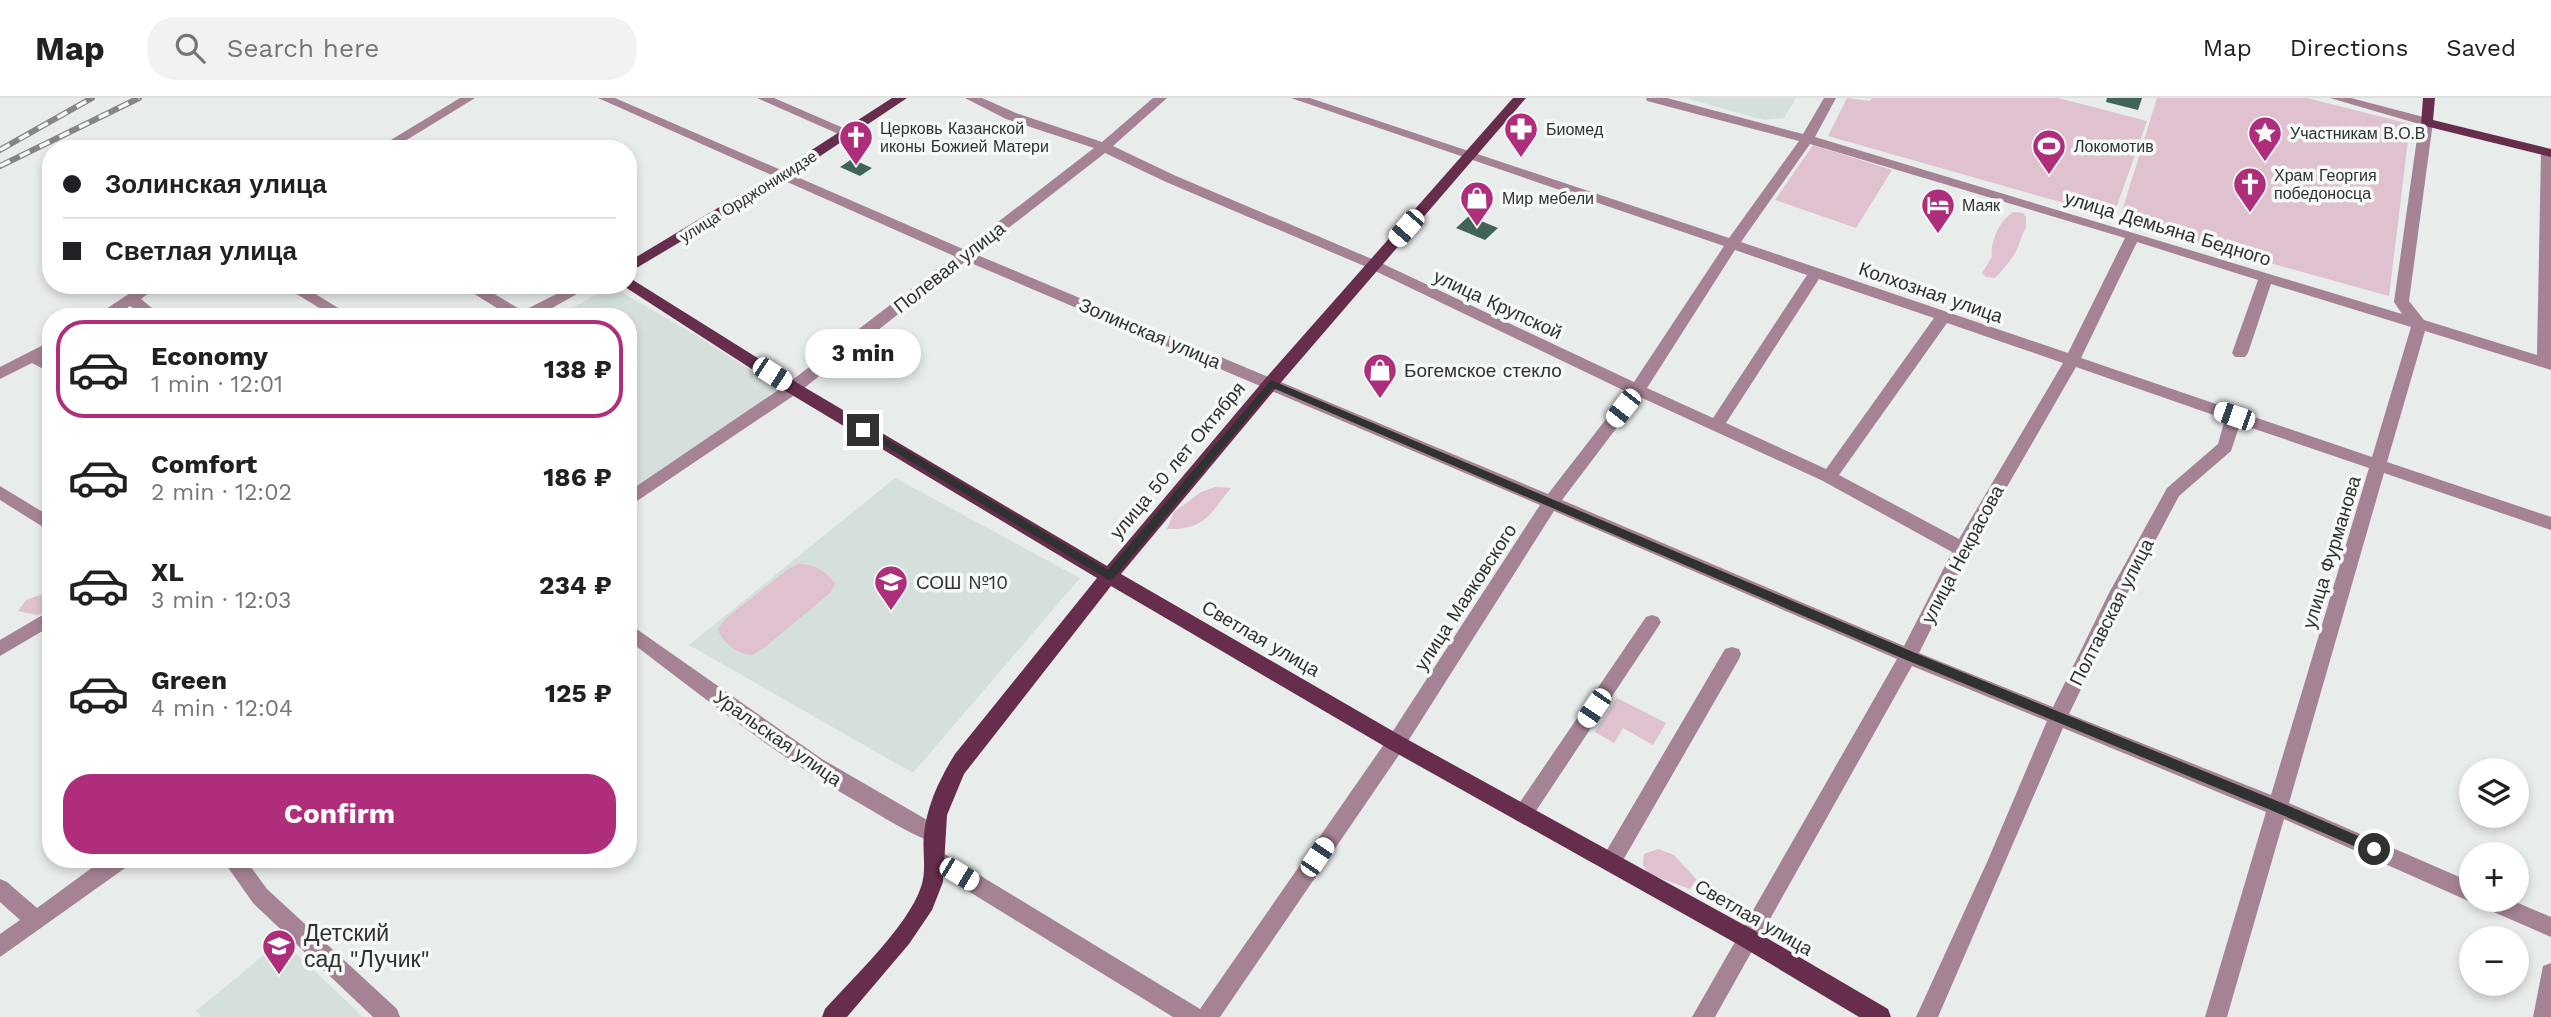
<!DOCTYPE html>
<html lang="en">
<head>
<meta charset="utf-8">
<style>
  :root { --surface:#fff; --page:#f2f2f2; --text:#202124; --muted:#757577; --line:#e0e0e0; --accent:#ae2e7c }
  body { margin:0; font-family:"Work Sans",sans-serif; background:var(--page); color:var(--text); height:100vh; display:flex; flex-direction:column; font-size:26px; white-space:nowrap }
  * { box-sizing:border-box; margin:0 }
  p { font-size:23px; color:var(--muted) }
  .icon { flex:none; width:38px; height:38px; fill:none; stroke:currentColor; stroke-width:2; stroke-linecap:round; stroke-linejoin:round }
  .map { position:relative; flex:1; overflow:hidden }
  .side { position:absolute; left:42px; top:210px; width:595px; height:560px; display:flex; flex-direction:column; background:var(--surface); border-radius:28px; box-shadow:0 4px 10px #0003 }
  .side>* { flex:none }
  .top-card { position:absolute; left:42px; top:42px; width:595px; height:154px; border-radius:28px; box-shadow:0 4px 10px #0003; display:grid; align-content:center; height:154px; padding:0 21px; background:var(--surface) }
  .tools { position:absolute; left:2459px; top:660px; display:grid; gap:14px }
  .tools a { display:grid; place-items:center; width:70px; height:70px; border-radius:50%; background:var(--surface); box-shadow:0 4px 10px #0003; font-size:35px }
  .end { position:absolute; width:32px; height:32px; margin:-16px; border:9px solid #303131; background:#fff; box-shadow:0 0 0 4px #fff }
  .from { border-radius:50% }
  .bubble { position:absolute; height:49px; border-radius:24px; background:var(--surface); box-shadow:0 4px 10px #0003; font-size:23px; font-weight:700; line-height:49px; text-align:center }
  .car { position:absolute; width:21px; height:42px; margin:-21px -10px; border-radius:9px; box-shadow:0 0 5px 2px #0007; background:linear-gradient(#fff 24%,#345 0 40%,#fff 0 76%,#345 0 86%,#fff 0) }
  .top-card b { display:flex; align-items:center; gap:24px; height:66px; font-size:26px }
  .top-card b+b { border-top:2px solid var(--line) }
  .top-card i { width:18px; height:18px; background:var(--text) }
  ul { padding:12px 0 0; list-style:none }
  li { display:flex; align-items:center; gap:21px; height:98px; margin:0 14px 10px; padding:0 7px; border:4px solid transparent; border-radius:28px }
  li div { flex:1 }
  li b { display:block; font-size:26px }
  li em { font-style:normal; font-weight:700 }
  li.current { border-color:var(--accent) }
  li>.icon { width:63px; height:63px; stroke-width:1.5 }
  .primary-button { display:flex; gap:14px; margin-top:auto; padding:14px 21px }
  .primary-button a { flex:1; height:80px; border-radius:28px; background:var(--accent); color:#fff; font-size:28px; font-weight:700; line-height:80px; text-align:center }
  header { display:flex; align-items:center; gap:42px; box-sizing:border-box; height:98px; padding:0 35px; background:var(--surface); border-bottom:2px solid var(--line) }
  header strong { font-size:33px }
  nav { display:flex; gap:38px; margin-inline-start:auto; font-size:24px }
  .search { width:490px; height:63px; background:var(--page); display:flex; align-items:center; gap:18px; box-sizing:border-box; padding:0 24px; border-radius:28px; color:var(--muted); font-size:26px }
  .map>svg:first-child { display:block }
  .built { fill:#d5e0dc }
  .green { fill:#dfc1cf }
  .building { fill:#406558 }
  .lines { fill:none; stroke-linecap:round; stroke-linejoin:round }
  .minor { fill:#a68394; fill-rule:evenodd }
  .major { fill:#672d4d; fill-rule:evenodd }
  .rail-casing { stroke:#848686; stroke-width:6 }
  .rail { stroke:#f5f9f8; stroke-width:3.5; stroke-dasharray:11; stroke-linecap:butt }
  .route { fill:#303131 }
  .labels { text-anchor:middle; stroke-width:7; stroke-linejoin:round; paint-order:stroke }
  .far-poi-label { font-size:16px; fill:#303131; stroke:#f5f9f8; text-anchor:start }
  .far-street-label { font-size:16px; fill:#303131; stroke:#f5f9f8 }
  .street-label { font-size:19px; fill:#303131; stroke:#f5f9f8 }
  .poi-label { font-size:19px; fill:#303131; stroke:#f5f9f8; text-anchor:start }
  .near-poi-label { font-size:23px; fill:#303131; stroke:#f5f9f8; text-anchor:start }
</style>
</head>
<body>
<header>
<strong>Map</strong>
<div class="search"><svg class="icon" aria-label="search" viewBox="0 0 24 24"><circle cx="10" cy="10" r="6"/><path d="M15 15l6 6"/></svg>Search here</div>
<nav><a>Map</a><a>Directions</a><a>Saved</a></nav>
</header>
<div class="map">
<svg width="2551" height="919" viewBox="0 0 2551 919">
  <rect width="100%" height="100%" fill="#e8ecea"/>
  <path class="built" d="M1686,0H1796L1784,20L1764,22Z
    M611,188L692,235L779,290L628,398V219H556Z
    M895,380L1080,480L913,675L689,547Z
    M282,842L363,919H202L196,913Z"/>
  <path class="green" d="M1847,0L1870,3L1872,0H2058L2147,23L2113,119L1828,38Z
    M2157,0H2307L2410,26L2389,198L2119,123Z
    M1813,47L1892,72L1856,130L1775,102Z
    M2014,114L2023,115L2026,119V130C2020,139 2020,147 2014,157C2009,164 2002,173 1995,180L1986,179L1982,175L1992,159C1990,144 2000,121 2014,114Z
    M1215,389L1231,390C1209,416 1206,432 1167,431L1174,414L1201,394Z
    M798,466C812,465 829,474 835,486L830,495L764,550L752,557C739,557 721,544 718,531L725,521L787,472Z
    M46,495L51,496L49,513L37,517L18,513L26,502Z
    M1617,600L1666,625L1653,647L1623,630L1614,645L1595,634Z
    M1658,751L1674,757L1697,782L1690,791L1649,776L1643,767L1644,756Z"/>
  <path class="building" d="M2107,0H2142L2138,12L2106,4Z
    M852,61L872,70L860,78L840,69Z
    M1469,118L1498,130L1485,142L1456,130Z"/>
  <g class="lines">
    <path class="minor" d="M460,0H475L392,51H376Z
      M598,0H615L963,151L1094,50L1006,21L965,0H982L1016,15L1102,44L1153,0H1167L1113,48L1176,78L1379,164L1634,284L1724,148L1291,0H1310L1729,140L1799,43L1647,3L1646,0H1667L1803,36L1824,0H1836L1815,39L2402,216L2394,204L2419,26L2330,0H2351L2431,21L2433,24L2409,203L2424,222L2537,257L2541,54L2551,51V272L2425,233L2387,364L2551,419V432L2384,375L2289,705L2471,784V802H2477L2471,804L2464,801L2284,721L2227,919H2205L2266,714L2063,630L1938,919H1916L1988,762L2047,623L1912,568L1715,919H1692L1897,561L1554,413L1403,651L1220,919H1173L929,769L926,762L929,755L936,753L943,755L1200,911L1389,639L1540,407L966,163L799,294L628,409V394L787,286L954,158ZM1810,46L2125,140L2068,255L1741,144ZM1105,55L1166,84L1369,170L1627,294L1548,396L975,156ZM2137,144L2258,182L2232,255L2235,259H2245L2248,255L2271,186L2411,229L2372,359L2081,260ZM1735,152L1807,177L1713,320L1647,290ZM1819,181L1934,220L1826,371L1726,325ZM1947,225L2063,265L1959,441L1839,377ZM2076,269L2225,321L2218,346L2167,390L2109,495L2053,609L1919,555L1970,453ZM1640,299L1823,383L1952,454L1904,548L1562,402ZM2240,326L2369,370L2271,697L2069,616L2127,496L2179,398L2231,353Z
      M757,0H774L855,35L853,38H843Z
      M142,187H160L141,201L163,219H146L130,208L112,219H94Z
      M282,187H301L353,219H334Z
      M460,187H479L523,213L574,187H593L536,219H511Z
      M51,243V255L44,259L51,263V275L32,265L0,281V269Z
      M0,388L51,419V434L0,402Z
      M51,512V528L0,558V542Z
      M1652,517L1658,519L1661,524L1658,529L1530,722L1523,725L1516,722L1513,716L1516,710L1646,519Z
      M628,525L822,661L941,730L944,736L941,742L934,745C908,735 883,719 859,705C777,658 703,599 628,542Z
      M1732,549L1739,551L1741,556L1739,561L1618,771L1611,773L1604,771L1601,764L1604,757L1725,551Z
      M104,761H131L128,768L0,859V836L20,822L0,804V781L7,784L37,810Z
      M222,761H245L267,791L397,911L400,919H373L253,805Z
      M2478,802H2511L2551,819V839L2482,809Z
      M2551,865V919H2533L2543,868Z"/>
    <path class="major" d="M892,0H907L786,81L628,175V164L776,75Z
      M1513,0H1526L1277,289L1121,476L1403,639L1755,833L1888,911L1891,919H1859L1739,847L1389,651L1111,488L964,676L947,717L943,784L932,812L909,846L847,919H822L825,911C853,880 908,828 921,789C927,772 922,753 924,736C927,707 940,680 955,656L1097,480L787,294L622,187H628V180L633,182L799,286L1107,468L1265,281Z
      M2423,0H2435L2433,22L2551,51V59L2421,27Z"/>
    <g class="rail-casing">
      <path id="rail" d="M0,52L92,0
        M0,68L139,0"/>
    </g>
    <use href="#rail" class="rail"/>
  </g>
  <path class="route" d="M1271,282L1913,554L2282,705L2379,747L2381,751L2374,757L2370,755L2273,713L1904,561L1273,290L1113,481L1109,482L858,332L867,329L1108,472Z"/>
  <defs>
    <g id="pharmacy-pin" transform="scale(1.75)"><path d="M0 17L-7.5 6A9.5 9.5 0 1 1 7.5 6Z" fill="#ae2e7c" stroke="#f5f9f8"/><path d="M-2-6h4v4h4v4h-4v4h-4v-4h-4v-4h4Z" fill="#fff"/></g>
    <g id="sight-pin" transform="scale(1.75)"><path d="M0 17L-7.5 6A9.5 9.5 0 1 1 7.5 6Z" fill="#ae2e7c" stroke="#f5f9f8"/><path d="M0-6L1.8-2.2L6-1.7L2.9 1.2L3.7 5.4L0 3.3L-3.7 5.4L-2.9 1.2L-6-1.7L-1.8-2.2Z" fill="#fff"/></g>
    <g id="church-pin" transform="scale(1.75)"><path d="M0 17L-7.5 6A9.5 9.5 0 1 1 7.5 6Z" fill="#ae2e7c" stroke="#f5f9f8"/><path d="M-1.2-6h2.4v3.5h3.3v2.4h-3.3V6h-2.4V-.1h-3.3v-2.4h3.3Z" fill="#fff"/></g>
    <g id="stadium-pin" transform="scale(1.75)"><path d="M0 17L-7.5 6A9.5 9.5 0 1 1 7.5 6Z" fill="#ae2e7c" stroke="#f5f9f8"/><path d="M0-5a6.5 5 0 1 0 0 10a6.5 5 0 1 0 0-10ZM-3.5-1.8h7v3.6h-7Z" fill="#fff"/></g>
    <g id="shop-pin" transform="scale(1.75)"><path d="M0 17L-7.5 6A9.5 9.5 0 1 1 7.5 6Z" fill="#ae2e7c" stroke="#f5f9f8"/><path d="M-5-2.5h2.3a2.7 3.5 0 0 1 5.4 0H5L5.5 6h-11ZM-1.5-2.5h3a1.5 2.3 0 0 0-3 0Z" fill="#fff"/></g>
    <g id="hotel-pin" transform="scale(1.75)"><path d="M0 17L-7.5 6A9.5 9.5 0 1 1 7.5 6Z" fill="#ae2e7c" stroke="#f5f9f8"/><path d="M-6-4.5h1.5V1H6V5H4.5V3h-9V5H-6ZM-4 0a1.8 1.8 0 1 1 3.6 0ZM.5 0V-2.5h3Q6-2.5 6 0Z" fill="#fff"/></g>
    <g id="school-pin" transform="scale(1.75)"><path d="M0 17L-7.5 6A9.5 9.5 0 1 1 7.5 6Z" fill="#ae2e7c" stroke="#f5f9f8"/><path d="M0-5L7-2L0 1L-7-2ZM-4 1L0 2.5L4 1V4Q0 6-4 4Z" fill="#fff"/></g>
  </defs>
  <g fill-rule="evenodd">
    <use href="#pharmacy-pin" x="1521" y="31"/>
    <use href="#sight-pin" x="2265" y="35"/>
    <use href="#church-pin" x="856" y="39"/>
    <use href="#stadium-pin" x="2049" y="48"/>
    <use href="#church-pin" x="2250" y="86"/>
    <use href="#shop-pin" x="1477" y="100"/>
    <use href="#hotel-pin" x="1938" y="107"/>
    <use href="#shop-pin" x="1380" y="272"/>
    <use href="#school-pin" x="891" y="484"/>
    <use href="#school-pin" x="279" y="848"/>
  </g>
  <g class="labels">
    <g class="far-poi-label">
      <text x="880" y="36">Церковь Казанской<tspan x="880" dy="18">иконы Божией Матери</tspan></text>
      <text x="1546" y="37">Биомед</text>
      <text x="2290" y="41">Участникам В.О.В</text>
      <text x="2074" y="54">Локомотив</text>
      <text x="2274" y="83">Храм Георгия<tspan x="2274" dy="18">победоносца</tspan></text>
      <text x="1502" y="106">Мир мебели</text>
      <text x="1962" y="113">Маяк</text>
    </g>
    <g class="far-street-label">
      <text transform="translate(748 98) rotate(-32)" y="6">улица Орджоникидзе</text>
    </g>
    <g class="street-label">
      <text transform="translate(2168 130) rotate(17)" y="7">улица Демьяна Бедного</text>
      <text transform="translate(949 169) rotate(-38)" y="7">Полевая улица</text>
      <text transform="translate(1931 194) rotate(19)" y="7">Колхозная улица</text>
      <text transform="translate(1498 206) rotate(25)" y="7">улица Крупской</text>
      <text transform="translate(1150 235) rotate(23)" y="7">Золинская улица</text>
      <text transform="translate(1177 362) rotate(-50)" y="7">улица 50 лет Октября</text>
      <text transform="translate(2331 454) rotate(-73)" y="7">улица Фурманова</text>
      <text transform="translate(1962 456) rotate(-62)" y="7">улица Некрасова</text>
      <text transform="translate(1465 499) rotate(-57)" y="7">улица Маяковского</text>
      <text transform="translate(2111 514) rotate(-63)" y="7">Полтавская улица</text>
      <text transform="translate(1261 540) rotate(30)" y="7">Светлая улица</text>
      <text transform="translate(778 640) rotate(35)" y="7">Уральская улица</text>
      <text transform="translate(1754 819) rotate(30)" y="7">Светлая улица</text>
    </g>
    <g class="poi-label">
      <text x="1404" y="279">Богемское стекло</text>
      <text x="916" y="491">СОШ №10</text>
    </g>
    <g class="near-poi-label">
      <text x="304" y="843">Детский<tspan x="304" dy="26">сад "Лучик"</tspan></text>
    </g>
  </g>
</svg>
<div class="tools">
<a><svg class="icon" aria-label="layers" viewBox="0 0 24 24"><path d="M12 4l9 5-9 5-9-5zM3 14l9 5 9-5"/></svg></a>
<a>+</a>
<a>−</a>
</div>
<i class="end from" style="left:2374px;top:751px"></i>
<i class="end" style="left:863px;top:332px"></i>
<div class="bubble" style="left:805px;top:231px;width:116px">3 min</div>
<i class="car" style="left:1406px;top:130px;rotate:221deg"></i>
<i class="car" style="left:772px;top:276px;rotate:123deg"></i>
<i class="car" style="left:1623px;top:310px;rotate:218deg"></i>
<i class="car" style="left:2234px;top:318px;rotate:289deg"></i>
<i class="car" style="left:1594px;top:610px;rotate:214deg"></i>
<i class="car" style="left:1317px;top:759px;rotate:34deg"></i>
<i class="car" style="left:959px;top:776px;rotate:121deg"></i>
<div class="top-card">
<b><i class="from"></i>Золинская улица</b>
<b><i></i>Светлая улица</b>
</div>
<section class="side">
<ul>
<li class="current"><svg class="icon" aria-label="car" viewBox="0 0 24 24"><path d="M5 17H2v-5l4-1 3-4h7l3 4 3 1v5h-3M9 17h6M6 11h13"/><circle cx="7" cy="17" r="2"/><circle cx="17" cy="17" r="2"/></svg><div><b>Economy</b><p>1 min · 12:01</p></div><em>138 ₽</em></li>
<li><svg class="icon" aria-label="car" viewBox="0 0 24 24"><path d="M5 17H2v-5l4-1 3-4h7l3 4 3 1v5h-3M9 17h6M6 11h13"/><circle cx="7" cy="17" r="2"/><circle cx="17" cy="17" r="2"/></svg><div><b>Comfort</b><p>2 min · 12:02</p></div><em>186 ₽</em></li>
<li><svg class="icon" aria-label="car" viewBox="0 0 24 24"><path d="M5 17H2v-5l4-1 3-4h7l3 4 3 1v5h-3M9 17h6M6 11h13"/><circle cx="7" cy="17" r="2"/><circle cx="17" cy="17" r="2"/></svg><div><b>XL</b><p>3 min · 12:03</p></div><em>234 ₽</em></li>
<li><svg class="icon" aria-label="car" viewBox="0 0 24 24"><path d="M5 17H2v-5l4-1 3-4h7l3 4 3 1v5h-3M9 17h6M6 11h13"/><circle cx="7" cy="17" r="2"/><circle cx="17" cy="17" r="2"/></svg><div><b>Green</b><p>4 min · 12:04</p></div><em>125 ₽</em></li>
</ul>
<div class="primary-button"><a>Confirm</a></div>
</section>
</div>
</body>
</html>
